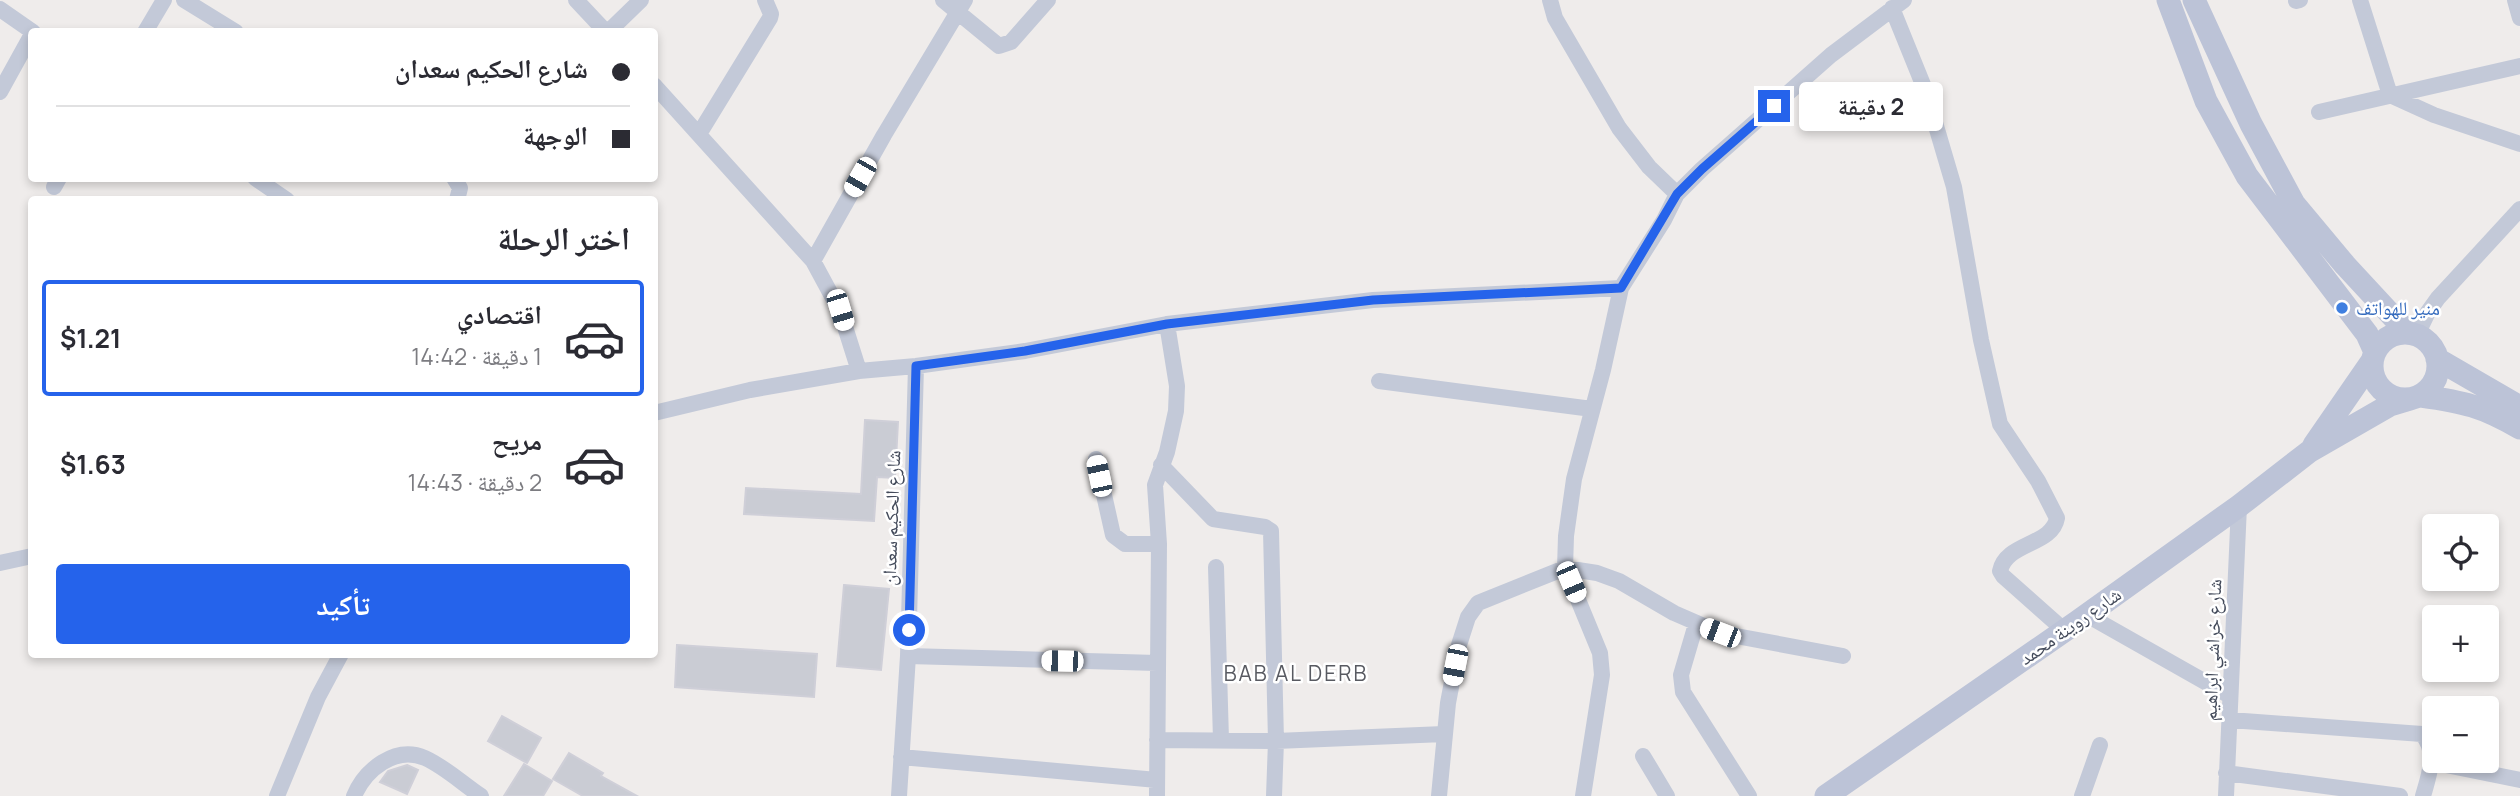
<!DOCTYPE html>
<html lang="ar">
<head>
<meta charset="utf-8">
<style>
  :root { --surface:#fff; --page:#f2f2f3; --text:#2b2b33; --muted:#7c7c81; --line:#e1e1e2; --accent:#2563eb }
  body { margin:0; font-family:Manrope,"Noto Naskh Arabic",sans-serif; background:var(--page); color:var(--text); direction:rtl; height:100vh; display:flex; flex-direction:column; font-size:26px; white-space:nowrap }
  * { box-sizing:border-box; margin:0 }
  p { font-size:23px; color:var(--muted) }
  .icon { flex:none; width:38px; height:38px; fill:none; stroke:currentColor; stroke-width:2; stroke-linecap:round; stroke-linejoin:round }
  .map { position:relative; flex:1; overflow:hidden; direction:ltr }
  .side { position:absolute; left:28px; top:196px; width:630px; height:462px; display:flex; flex-direction:column; background:var(--surface); border-radius:7px; box-shadow:0 4px 10px #0003; direction:rtl }
  .side>* { flex:none }
  .banner { position:absolute; left:28px; top:28px; width:630px; height:154px; border-radius:7px; box-shadow:0 4px 10px #0003; direction:rtl; display:grid; align-content:center; height:154px; padding:0 28px; background:var(--surface) }
  .tools { position:absolute; left:2422px; top:514px; display:grid; gap:14px }
  .tools a { display:grid; place-items:center; width:77px; height:77px; border-radius:7px; background:var(--surface); box-shadow:0 4px 10px #0003; font-size:35px }
  .end { position:absolute; width:32px; height:32px; margin:-16px; border:9px solid #2563eb; background:#fff; box-shadow:0 0 0 4px #fff }
  .from { border-radius:50% }
  .bubble { position:absolute; height:49px; border-radius:7px; background:var(--surface); box-shadow:0 4px 10px #0003; font-size:23px; font-weight:700; line-height:49px; text-align:center; direction:rtl }
  .car { position:absolute; width:21px; height:42px; margin:-21px -10px; border-radius:9px; box-shadow:0 0 5px 2px #0007; background:linear-gradient(#fff 24%,#345 0 40%,#fff 0 76%,#345 0 86%,#fff 0) }
  .banner b { display:flex; align-items:center; gap:24px; height:66px; font-size:26px }
  .banner b+b { border-top:2px solid var(--line) }
  .banner i { width:18px; height:18px; background:var(--text) }
  ul { padding:0; list-style:none }
  li { display:flex; align-items:center; gap:21px; height:116px; margin:0 14px 10px; padding:0 14px; border:4px solid transparent; border-radius:7px }
  li div { flex:1 }
  li b { display:block; font-size:26px }
  li em { font-style:normal; font-weight:700 }
  li.on { border-color:var(--accent) }
  li>.icon { width:63px; height:63px; stroke-width:1.5 }
  h2 { padding:0 28px; font-size:32px; line-height:84px }
  .cta { display:flex; gap:14px; margin-top:auto; padding:14px 28px }
  .cta a { flex:1; height:80px; border-radius:7px; background:var(--accent); color:#fff; font-size:28px; font-weight:700; line-height:80px; text-align:center }
  .map>svg:first-child { display:block }
  .building { fill:#caccd4; stroke:#cfcfd8; stroke-width:2 }
  .lines { fill:none; stroke-linecap:round; stroke-linejoin:round }
  .street { stroke:#c3c9d8; stroke-width:16 }
  .secondary { stroke:#bcc3d7; stroke-width:23 }
  .route { stroke:#2563eb; stroke-width:9 }
  .shop-dot { fill:#3f7fe0; stroke:#fff; stroke-width:2.5 }
  .labels { text-anchor:middle; stroke-width:5; stroke-linejoin:round; paint-order:stroke }
  .shop-label { font-size:19px; fill:#366cbe; stroke:#fff; text-anchor:start }
  .street-label { font-size:19px; fill:#434a5a; stroke:#fff }
  .neighbourhood-label { font-size:21px; letter-spacing:2px; fill:#585a61; stroke:#fff }
</style>
</head>
<body>
<div class="map">
<svg width="2520" height="796" viewBox="0 0 2520 796">
  <rect width="100%" height="100%" fill="#efeceb"/>
  <path class="building" d="M865,420L898,422L895,478L877,477L874,521L744,514L746,488L861,494Z
    M844,585L889,589L881,670L837,666Z
    M677,645L817,654L814,697L675,687Z
    M502,716L541,738L527,763L488,741Z
    M569,753L603,773L601,776L637,796H583L553,779Z
    M524,764L552,781L543,796H504Z
    M407,765L418,770L407,794L380,782L388,771Z"/>
  <g class="lines">
    <path class="street" d="M184,0L236,32
      M576,0L606,32
      M943,0L999,46L1011,42L1048,0
      M1550,0L1555,18L1619,128L1649,167L1677,194
      M2360,0L2390,95L2434,115L2520,144
      M2515,0L2520,18
      M2296,1L2300,0
      M1892,8L1926,92L1954,187L1981,340L2000,424L2038,481L2057,518C2052,546 2006,542 2000,571L2003,576L2065,631
      M0,9L33,32
      M145,32L164,0
      M608,32L641,0
      M654,85L813,261L840,311L859,371
      M0,92L32,34
      M2319,112L2520,66
      M699,134L770,18L771,14L765,0
      M255,178L287,200
      M454,178L460,188L457,200
      M54,187L59,178
      M813,261L884,135L965,0
      M2417,335L2428,312L2438,298L2520,209
      M1379,381L1592,409
      M654,413L750,390L859,371L916,366L1025,351L1167,324L1373,300L1621,288
      M1096,459L1113,535L1125,544H1159L1157,796
      M1161,465L1213,519L1265,527L1271,531L1276,741L1274,796
      M1159,544L1155,485L1167,452L1176,411L1177,386L1167,324
      M0,563L32,556
      M1216,567L1221,740
      M2087,615L2230,696
      M1696,624L1681,675L1683,692L1749,796
      M908,656L1157,663
      M2230,720L2422,734C2438,752 2429,775 2423,796
      M1157,740L1276,741L1444,734
      M1643,756L1667,796
      M901,757L1157,780
      M2431,762L2520,780
      M2226,773L2400,796
      M277,796L318,697L341,654
      M354,796C365,770 395,745 425,758C445,767 463,784 481,796
      M899,796L908,656L916,366
      M1439,796L1448,703L1459,645L1468,617L1478,603L1565,568L1597,573L1619,581L1674,613L1720,633L1843,656
      M1583,796L1602,675L1600,653L1565,568L1566,536L1574,479L1603,370L1621,288L1664,220L1677,194L1702,169L1831,55L1904,0
      M2082,796L2100,745
      M2226,796L2239,506"/>
    <path class="secondary" d="M2168,0L2206,101L2247,176L2367,334L2375,352
      M2194,0L2251,124L2294,204L2345,265L2408,333
      M2372 366a33 33 0 1 1 66 0a33 33 0 1 1-66 0Z
      M2437,359L2520,407
      M2421,396C2464,402 2482,406 2520,428
      M2314,445L2372,361
      M1826,796L2077,622L2239,506L2310,451L2390,405L2410,399"/>
  </g>
  <g class="lines">
    <path class="route" d="M909,630L916,366L1025,351L1167,324L1373,300L1621,288L1677,194L1702,169L1774,106"/>
  </g>
  <circle class="shop-dot" cx="2342" cy="308" r="7"/>
  <g class="labels">
    <g class="shop-label">
      <text x="2356" y="315">منير للهواتف</text>
    </g>
    <g class="street-label">
      <text transform="translate(891 518) rotate(-88)" y="7">شارع الحكيم سعدان</text>
      <text transform="translate(2070 626) rotate(-35)" y="7">شارع روينة محمد</text>
      <text transform="translate(2212 650) rotate(-88)" y="7">شارع خراشي ابراهيم</text>
    </g>
    <g class="neighbourhood-label">
      <text x="1296" y="681">BAB AL DERB</text>
    </g>
  </g>
</svg>
<div class="tools">
<a><svg class="icon" aria-label="locate" viewBox="0 0 24 24"><circle cx="12" cy="12" r="6"/><path d="M12 2v4M12 18v4M2 12h4M18 12h4"/></svg></a>
<a>+</a>
<a>−</a>
</div>
<i class="end from" style="left:909px;top:630px"></i>
<i class="end" style="left:1774px;top:106px"></i>
<div class="bubble" style="left:1799px;top:82px;width:144px">2 دقيقة</div>
<i class="car" style="left:860px;top:177px;rotate:210deg"></i>
<i class="car" style="left:840px;top:310px;rotate:163deg"></i>
<i class="car" style="left:1099px;top:476px;rotate:348deg"></i>
<i class="car" style="left:1571px;top:582px;rotate:157deg"></i>
<i class="car" style="left:1720px;top:633px;rotate:291deg"></i>
<i class="car" style="left:1062px;top:661px;rotate:271deg"></i>
<i class="car" style="left:1455px;top:665px;rotate:191deg"></i>
<div class="banner">
<b><i class="from"></i>شارع الحكيم سعدان</b>
<b><i></i>الوجهة</b>
</div>
<section class="side">
<h2>اختر الرحلة</h2>
<ul>
<li class="on"><svg class="icon" aria-label="car" viewBox="0 0 24 24"><path d="M5 17H2v-5l4-1 3-4h7l3 4 3 1v5h-3M9 17h6M6 11h13"/><circle cx="7" cy="17" r="2"/><circle cx="17" cy="17" r="2"/></svg><div><b>اقتصادي</b><p>1 دقيقة · 14:42</p></div><em>$1.21</em></li>
<li><svg class="icon" aria-label="car" viewBox="0 0 24 24"><path d="M5 17H2v-5l4-1 3-4h7l3 4 3 1v5h-3M9 17h6M6 11h13"/><circle cx="7" cy="17" r="2"/><circle cx="17" cy="17" r="2"/></svg><div><b>مريح</b><p>2 دقيقة · 14:43</p></div><em>$1.63</em></li>
</ul>
<div class="cta"><a>تأكيد</a></div>
</section>
</div>
</body>
</html>
